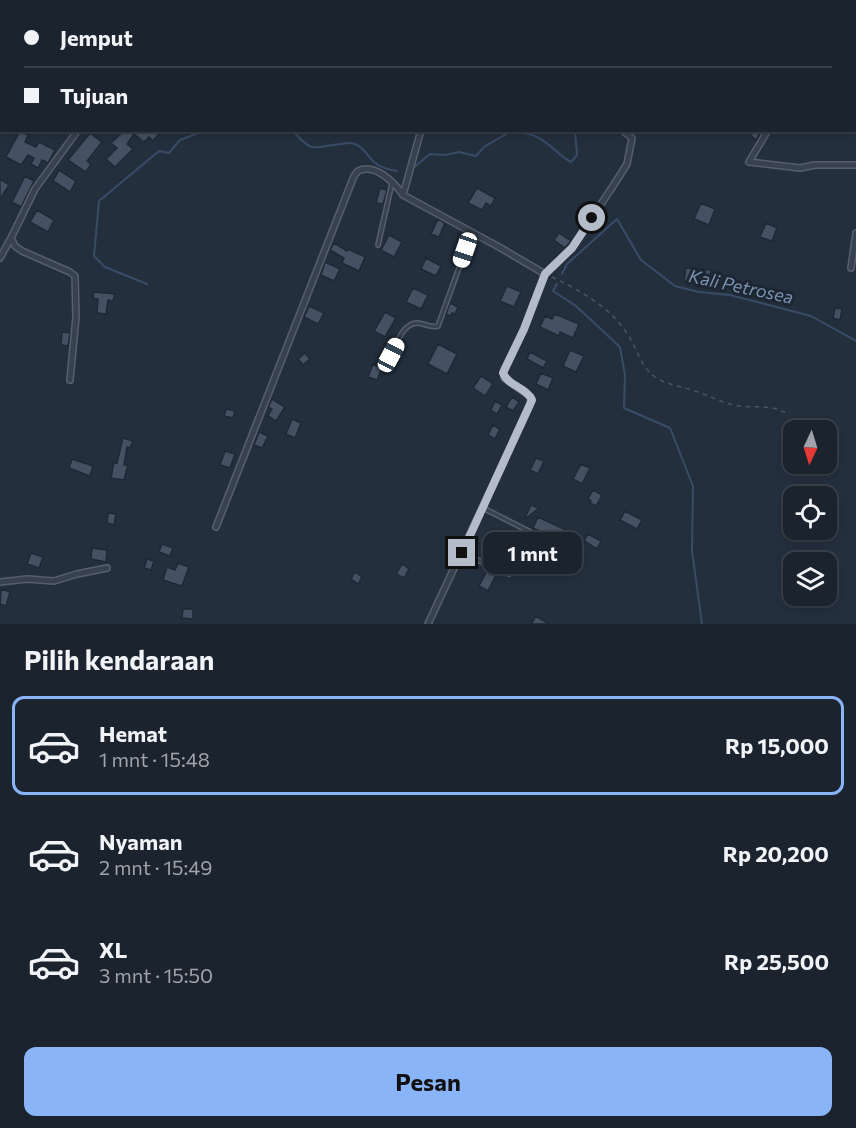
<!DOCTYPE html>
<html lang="id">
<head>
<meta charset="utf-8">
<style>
  :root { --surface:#1b232e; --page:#282f3a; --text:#f1f3f6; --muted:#a0a4aa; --line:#39404a; --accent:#8ab4f8 }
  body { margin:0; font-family:Commissioner,sans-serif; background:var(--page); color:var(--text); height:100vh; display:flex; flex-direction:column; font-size:22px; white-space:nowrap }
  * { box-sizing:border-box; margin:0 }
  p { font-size:20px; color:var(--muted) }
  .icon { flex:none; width:33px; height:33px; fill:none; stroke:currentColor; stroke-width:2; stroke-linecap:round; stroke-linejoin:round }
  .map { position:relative; height:624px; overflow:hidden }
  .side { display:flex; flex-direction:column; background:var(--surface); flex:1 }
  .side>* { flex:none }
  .top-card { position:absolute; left:0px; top:0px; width:856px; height:132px; box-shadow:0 3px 9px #0003,0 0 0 2px var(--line); display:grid; align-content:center; height:132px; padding:0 24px; background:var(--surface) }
  .needle { width:39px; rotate:184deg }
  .controls { position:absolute; left:783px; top:420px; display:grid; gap:12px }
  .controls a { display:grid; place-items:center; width:54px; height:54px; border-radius:12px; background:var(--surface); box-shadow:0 3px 9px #0003,0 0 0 2px var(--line); font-size:30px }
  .end { position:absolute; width:27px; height:27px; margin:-14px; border:8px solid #b4bcc9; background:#111; box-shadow:0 0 0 3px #111 }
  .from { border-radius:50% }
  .bubble { position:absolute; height:42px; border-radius:12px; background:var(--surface); box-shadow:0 3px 9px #0003,0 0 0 2px var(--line); font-size:20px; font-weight:700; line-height:42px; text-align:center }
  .car { position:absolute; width:18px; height:36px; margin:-18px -9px; border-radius:8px; box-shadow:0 0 4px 2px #0007; background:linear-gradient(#fff 24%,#345 0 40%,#fff 0 76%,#345 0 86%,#fff 0) }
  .top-card b { display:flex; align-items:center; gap:21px; height:57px; font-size:22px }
  .top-card b+b { border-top:2px solid var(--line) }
  .top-card i { width:15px; height:15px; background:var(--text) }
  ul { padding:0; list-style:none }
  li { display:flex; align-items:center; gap:18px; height:99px; margin:0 12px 9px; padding:0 12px; border:3px solid transparent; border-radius:12px }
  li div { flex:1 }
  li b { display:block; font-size:22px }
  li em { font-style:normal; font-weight:700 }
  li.active { border-color:var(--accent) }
  li>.icon { width:54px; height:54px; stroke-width:1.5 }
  h2 { padding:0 24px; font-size:27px; line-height:72px }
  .action { display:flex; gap:12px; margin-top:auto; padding:12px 24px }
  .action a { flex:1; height:69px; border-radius:12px; background:var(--accent); color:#111; font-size:24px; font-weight:700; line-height:69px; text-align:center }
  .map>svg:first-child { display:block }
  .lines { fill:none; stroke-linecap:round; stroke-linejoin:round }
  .stream { stroke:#394c67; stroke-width:2 }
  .building { fill:#455162; stroke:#1f2835; stroke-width:1.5 }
  .lane-casing { stroke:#565f6c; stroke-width:6 }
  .street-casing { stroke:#565f6c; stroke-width:8 }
  .path { stroke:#44595c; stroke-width:1.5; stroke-dasharray:4.5 4.5; stroke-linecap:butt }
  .lane { stroke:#38414e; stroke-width:3 }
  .street { stroke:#38414e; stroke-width:5 }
  .route { stroke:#b4bcc9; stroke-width:8 }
  .labels { text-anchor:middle; stroke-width:6; stroke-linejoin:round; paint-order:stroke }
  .water-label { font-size:18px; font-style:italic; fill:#7c92b1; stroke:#1d2633 }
</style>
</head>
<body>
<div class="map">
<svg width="856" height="624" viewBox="0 0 856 624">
  <rect width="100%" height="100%" fill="#242f3e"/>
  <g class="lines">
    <path class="stream" d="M450,0L452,2
      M315,2L316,0
      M469,2L472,0
      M608,2L611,0
      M292,130C315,156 313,146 342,144C346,143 351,142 355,144C365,148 368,157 375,163C382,168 390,170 397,171
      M412,169L430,154L446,155L459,152L476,156L484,147L511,131C518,133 528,133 535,136C549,142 558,155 571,162L577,155L575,130
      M562,274L567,264L617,219L641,260L675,286L699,292L730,295L811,316L856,341
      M147,284L105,267L94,256L99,201L159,151L169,153L180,140L206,130
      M557,284L553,291L576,306L620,347L625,375L624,408L670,428L693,486L692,551L702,624"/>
  </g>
  <path class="building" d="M125,130H162L153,141L149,137L144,142L134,134L127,144L133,149L115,167L106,159L117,148L111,143Z
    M745,130H759L761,132L756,140Z
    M20,131L28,135L25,142L36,147L39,142L55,150L48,163L42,160L38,168L31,164L34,158L28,155L21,165L6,157Z
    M90,133L102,142L87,161L91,164L86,172L68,160Z
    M59,170L76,181L70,192L53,181Z
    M25,176L34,181L21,207L12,202Z
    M0,179L9,185L0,199Z
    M380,188L387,190L383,204L376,203Z
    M477,188L495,198L491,206L486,203L482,210L468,203Z
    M701,203L715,209L709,225L694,219Z
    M37,210L54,220L48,232L30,222Z
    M438,219L445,223L439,237L431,234Z
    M766,223L777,228L772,241L760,237Z
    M559,233L571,241L565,248L554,240Z
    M389,235L402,242L394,257L381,250Z
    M334,243L347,251L348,249L365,257L359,271L342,263L344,258L330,250Z
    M426,258L441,266L436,276L421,269Z
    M325,262L340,269L334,281L321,275Z
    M686,268L711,270L709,281L692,278L691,282L684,281Z
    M507,286L521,292L514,307L500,301Z
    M413,288L428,295L421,309L406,302Z
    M94,292L115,294L113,301L108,300L106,314L97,313L98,299L93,298Z
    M450,303L458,307L455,314L452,313L450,316L446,314Z
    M309,306L324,313L318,324L304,317Z
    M835,308L842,309L840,320L833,318Z
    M385,312L396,318L385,337L374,331Z
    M555,314L579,324L573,338L560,332L559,336L540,327L545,316L552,319Z
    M62,332L70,333L68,346L61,345Z
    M438,344L457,354L447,374L428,364Z
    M570,350L584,356L576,372L563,366Z
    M530,352L547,361L543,368L527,359Z
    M305,353L310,359L303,365L298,359Z
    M373,364L382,368L377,380L368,377Z
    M541,373L553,378L548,390L536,384Z
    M481,376L493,384L485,396L473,388Z
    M512,397L519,402L513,411L506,407Z
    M272,399L285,407L276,421L268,416L272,409L268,407Z
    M495,401L502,405L497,414L491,410Z
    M226,409L235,411L233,418L224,416Z
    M292,419L301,423L295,438L286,434Z
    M493,425L500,429L495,439L488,435Z
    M259,432L268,436L262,448L254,445Z
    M123,438L133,441L130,448L127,447L124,465H128L124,480L111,478L114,462L117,463Z
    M225,451L235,454L230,468L220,465Z
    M536,458L544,461L538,474L530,470Z
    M72,459L93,466L90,476L69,468Z
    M581,464L590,468L582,484L573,479Z
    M593,490L602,495L596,506L590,503L591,501L588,499Z
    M531,505L539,508L524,520Z
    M625,511L642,520L637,529L620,520Z
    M108,513L116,514L114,525L107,523Z
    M538,517L566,530L560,541L533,528Z
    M588,534L601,541L597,549L584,541Z
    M162,544L173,548L170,556L159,552Z
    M92,548L107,550L106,562L91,559Z
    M31,553L43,557L39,568L27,564Z
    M508,554L518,559L511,571L501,566Z
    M147,559L154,561L151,570L144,568Z
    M178,563L189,567L182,586L163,580L167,567L175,570Z
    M402,564L409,569L404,578L396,574Z
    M487,571L496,575L488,591L479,586Z
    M355,572L362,577L358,584L351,579Z
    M1,589L10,592L6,606L0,604Z
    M183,609H193V619L182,618Z
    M536,616L549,624H531Z"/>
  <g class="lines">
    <g class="lane-casing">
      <path id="lane" d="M855,69L856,70
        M378,245L392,183
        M391,355C397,344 402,323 418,323C426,324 430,328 438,326L472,232
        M483,508L560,547
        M462,553L509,574"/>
    </g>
    <g class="street-casing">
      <path id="street" d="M340,0L342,2
        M165,2L166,0
        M226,2L227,0
        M851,2L852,0
        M768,130L749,162L800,168L815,165H856
        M403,195L421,130
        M0,258L11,238
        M851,268L856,233
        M70,380L76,317L75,276L70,272L22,251L15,246L11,238L35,189L78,130
        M216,527L354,176L358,171C375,163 394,182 403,195L499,247L545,274
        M0,582L27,579L54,581L77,574L107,568
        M428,624L530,405L531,397L504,378V370L524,329L545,274L572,248L613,186L627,164L632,138L622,130"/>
    </g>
    <path class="path" d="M552,277C579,290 612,308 628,335C638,350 640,366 655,377C667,385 681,386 695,391C708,395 720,402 734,405C751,409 772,403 787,414"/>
    <use href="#lane" class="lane"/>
    <use href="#street" class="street"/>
  </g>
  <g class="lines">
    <path class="route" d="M462,553L532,400C526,387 508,386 503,373L524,329L545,274L572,248L592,218"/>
  </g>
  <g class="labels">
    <g class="water-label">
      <text transform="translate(741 287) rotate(12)" y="6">Kali Petrosea</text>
    </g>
  </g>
</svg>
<div class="controls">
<a><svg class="needle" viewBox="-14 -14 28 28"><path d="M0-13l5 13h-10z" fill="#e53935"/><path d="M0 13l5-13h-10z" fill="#a0a4aa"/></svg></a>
<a><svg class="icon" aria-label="locate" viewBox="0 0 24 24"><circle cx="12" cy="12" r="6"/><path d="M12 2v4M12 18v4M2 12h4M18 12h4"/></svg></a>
<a><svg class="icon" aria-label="layers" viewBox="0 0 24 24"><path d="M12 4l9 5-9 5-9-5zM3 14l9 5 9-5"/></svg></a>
</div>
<i class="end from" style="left:592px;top:218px"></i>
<i class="end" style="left:462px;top:553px"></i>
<div class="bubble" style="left:483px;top:532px;width:99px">1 mnt</div>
<i class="car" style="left:465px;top:250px;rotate:199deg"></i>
<i class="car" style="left:391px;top:355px;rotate:28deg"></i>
<div class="top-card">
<b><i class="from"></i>Jemput</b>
<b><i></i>Tujuan</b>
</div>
</div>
<section class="side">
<h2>Pilih kendaraan</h2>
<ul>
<li class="active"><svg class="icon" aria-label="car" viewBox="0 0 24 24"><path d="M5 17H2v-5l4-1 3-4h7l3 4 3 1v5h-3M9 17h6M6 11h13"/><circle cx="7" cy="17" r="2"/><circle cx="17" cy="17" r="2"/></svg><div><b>Hemat</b><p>1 mnt · 15:48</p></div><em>Rp 15,000</em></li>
<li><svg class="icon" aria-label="car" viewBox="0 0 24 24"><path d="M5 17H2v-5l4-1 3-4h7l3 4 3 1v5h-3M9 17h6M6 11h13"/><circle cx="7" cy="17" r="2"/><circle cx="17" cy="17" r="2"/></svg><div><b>Nyaman</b><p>2 mnt · 15:49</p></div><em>Rp 20,200</em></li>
<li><svg class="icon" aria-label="car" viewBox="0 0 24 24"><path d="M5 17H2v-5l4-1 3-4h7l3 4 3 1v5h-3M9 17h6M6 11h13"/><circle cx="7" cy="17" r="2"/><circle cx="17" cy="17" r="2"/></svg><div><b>XL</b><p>3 mnt · 15:50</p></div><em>Rp 25,500</em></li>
</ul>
<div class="action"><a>Pesan</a></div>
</section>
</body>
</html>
